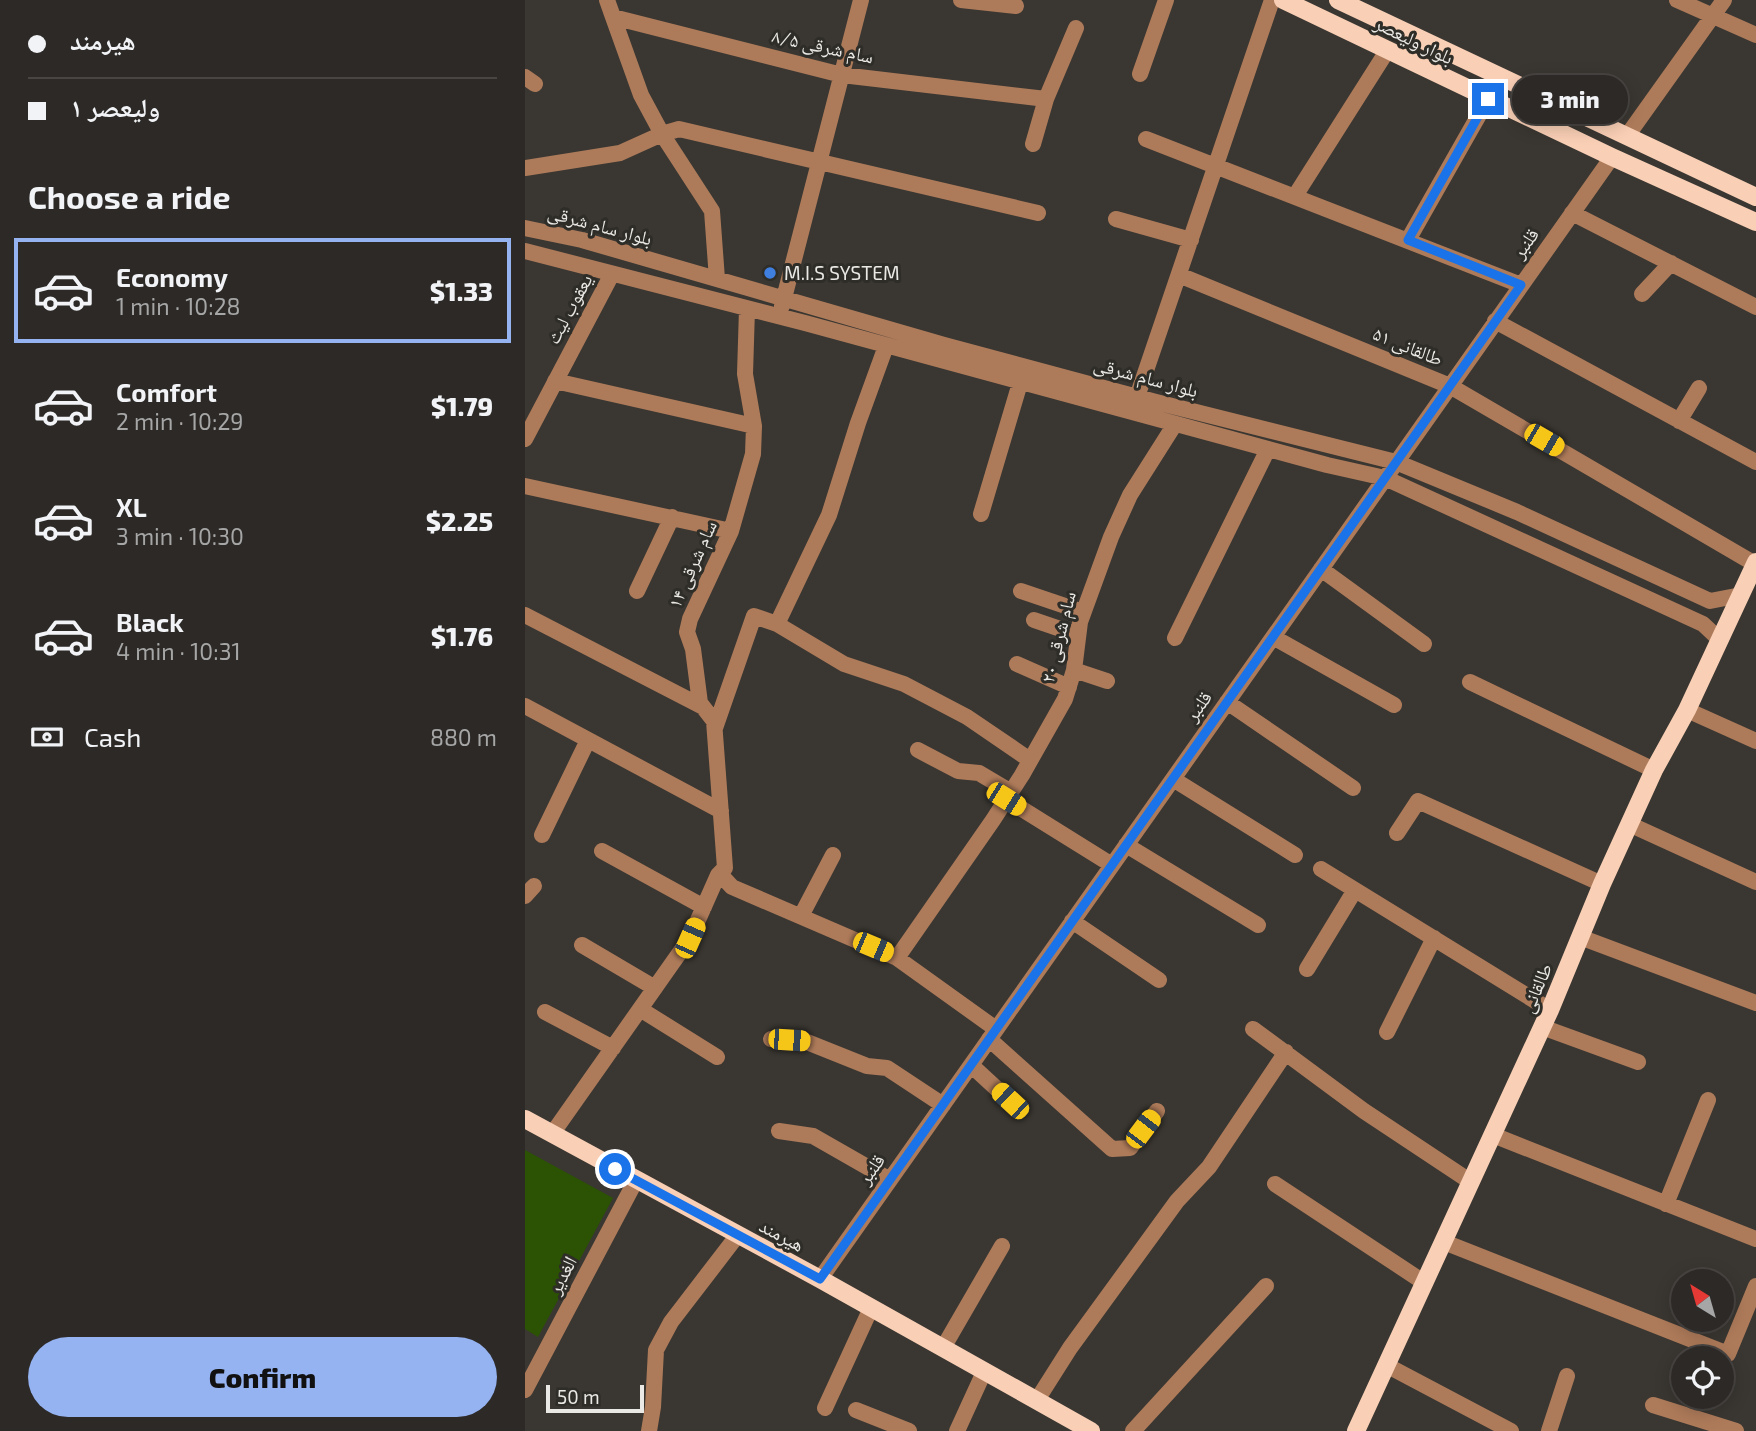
<!DOCTYPE html>
<html lang="en">
<head>
<meta charset="utf-8">
<style>
  :root { --surface:#2c2926; --page:#34312e; --text:#f1f3f6; --muted:#a6a6a7; --line:#484543; --accent:#95b2f1 }
  body { margin:0; font-family:"Exo 2","Noto Naskh Arabic",sans-serif; background:var(--page); color:var(--text); height:100vh; display:flex; flex-direction:column; font-size:26px; white-space:nowrap }
  * { box-sizing:border-box; margin:0 }
  p { font-size:23px; color:var(--muted) }
  .icon { flex:none; width:38px; height:38px; fill:none; stroke:currentColor; stroke-width:2; stroke-linecap:round; stroke-linejoin:round }
  .map { position:relative; flex:1; overflow:hidden }
  .details { display:flex; flex-direction:column; background:var(--surface); width:525px }
  .details>* { flex:none }
  .hud { display:grid; align-content:center; height:154px; padding:0 28px; background:var(--surface) }
  .needle { width:46px; rotate:323deg }
  .fabs { position:absolute; left:1146px; top:1269px; display:grid; gap:14px }
  .fabs a { display:grid; place-items:center; width:63px; height:63px; border-radius:50%; background:var(--surface); box-shadow:0 4px 18px #0003,0 0 0 2px var(--line); font-size:35px }
  .scale { position:absolute; left:21px; bottom:18px; width:98px; box-sizing:border-box; padding-left:7px; border:4px solid #eae9e5; border-top:0; font-size:19px; line-height:24px; white-space:nowrap; color:#eae9e5; -webkit-text-stroke:5px #2f2d28; paint-order:stroke }
  .end { position:absolute; width:32px; height:32px; margin:-16px; border:9px solid #1a73e8; background:#fff; box-shadow:0 0 0 4px #fff }
  .from { border-radius:50% }
  .bubble { position:absolute; height:49px; border-radius:24px; background:var(--surface); box-shadow:0 4px 18px #0003,0 0 0 2px var(--line); font-size:23px; font-weight:800; line-height:49px; text-align:center }
  .car { position:absolute; width:21px; height:42px; margin:-21px -10px; border-radius:9px; box-shadow:0 0 5px 2px #0007; background:linear-gradient(#f5c518 24%,#345 0 40%,#f5c518 0 76%,#345 0 86%,#f5c518 0) }
  .hud b { display:flex; align-items:center; gap:24px; height:66px; font-size:26px }
  .hud b+b { border-top:2px solid var(--line) }
  .hud i { width:18px; height:18px; background:var(--text) }
  ul { padding:0; list-style:none }
  li { display:flex; align-items:center; gap:21px; height:105px; margin:0 14px 10px; padding:0 14px; border:4px solid transparent; border-radius:0px }
  li div { flex:1 }
  li b { display:block; font-size:26px }
  li em { font-style:normal; font-weight:800 }
  li.on { border-color:var(--accent) }
  li>.icon { width:63px; height:63px; stroke-width:1.5 }
  h2 { padding:0 28px; font-size:32px; line-height:84px }
  .pay { display:flex; align-items:center; gap:18px; height:77px; padding:0 28px; font-size:26px }
  .pay p { margin-inline-start:auto }
  .cta { display:flex; gap:14px; margin-top:auto; padding:14px 28px }
  .cta a { flex:1; height:80px; border-radius:42px; background:var(--accent); color:#111; font-size:28px; font-weight:800; line-height:80px; text-align:center }
  main { display:flex; flex:1; min-height:0 }
  .map>svg:first-child { display:block }
  .green { fill:#2b5303 }
  .lines { fill:none; stroke-linecap:round; stroke-linejoin:round }
  .minor { stroke:#ae7b5a; stroke-width:16 }
  .major { stroke:#f9cfb5; stroke-width:18 }
  .route { stroke:#1a73e8; stroke-width:9 }
  .shop-dot { fill:#3f7fe0; stroke:#2f2d28; stroke-width:2.5 }
  .labels { text-anchor:middle; stroke-width:6; stroke-linejoin:round; paint-order:stroke }
  .street-label { font-size:19px; fill:#eae9e5; stroke:#2f2d28 }
  .poi-label { font-size:19px; fill:#eae9e5; stroke:#2f2d28; text-anchor:start }
</style>
</head>
<body>
<main>
<section class="details">
<div class="hud">
<b><i class="from"></i>هیرمند</b>
<b><i></i>ولیعصر ۱</b>
</div>
<h2>Choose a ride</h2>
<ul>
<li class="on"><svg class="icon" aria-label="car" viewBox="0 0 24 24"><path d="M5 17H2v-5l4-1 3-4h7l3 4 3 1v5h-3M9 17h6M6 11h13"/><circle cx="7" cy="17" r="2"/><circle cx="17" cy="17" r="2"/></svg><div><b>Economy</b><p>1 min · 10:28</p></div><em>$1.33</em></li>
<li><svg class="icon" aria-label="car" viewBox="0 0 24 24"><path d="M5 17H2v-5l4-1 3-4h7l3 4 3 1v5h-3M9 17h6M6 11h13"/><circle cx="7" cy="17" r="2"/><circle cx="17" cy="17" r="2"/></svg><div><b>Comfort</b><p>2 min · 10:29</p></div><em>$1.79</em></li>
<li><svg class="icon" aria-label="car" viewBox="0 0 24 24"><path d="M5 17H2v-5l4-1 3-4h7l3 4 3 1v5h-3M9 17h6M6 11h13"/><circle cx="7" cy="17" r="2"/><circle cx="17" cy="17" r="2"/></svg><div><b>XL</b><p>3 min · 10:30</p></div><em>$2.25</em></li>
<li><svg class="icon" aria-label="car" viewBox="0 0 24 24"><path d="M5 17H2v-5l4-1 3-4h7l3 4 3 1v5h-3M9 17h6M6 11h13"/><circle cx="7" cy="17" r="2"/><circle cx="17" cy="17" r="2"/></svg><div><b>Black</b><p>4 min · 10:31</p></div><em>$1.76</em></li>
</ul>
<div class="pay"><svg class="icon" aria-label="cash" viewBox="0 0 24 24"><path d="M3 7h18v10H3z"/><circle cx="12" cy="12" r="2"/></svg>Cash<p>880 m</p></div>
<div class="cta"><a>Confirm</a></div>
</section>
<div class="map">
<svg width="1231" height="1431" viewBox="0 0 1231 1431">
  <rect width="100%" height="100%" fill="#3a3732"/>
  <path class="green" d="M0,1150L88,1198L13,1337L0,1329Z"/>
  <g class="lines">
    <path class="minor" d="M82,0L88,17L317,75L521,99
      M436,0L491,6
      M1152,0L1231,35
      M88,17L116,95L137,134L154,129L513,213
      M615,74L641,0
      M0,77L10,84
      M1102,136L1199,0
      M621,139L996,285
      M508,144L521,99L551,28
      M0,168L95,153L137,134L187,211L192,279
      M770,196L862,51
      M1047,213L1231,307
      M591,219L666,240
      M0,228L57,240L419,345L631,402L871,462L992,512L1185,601L1216,595
      M883,240L963,99
      M0,251L280,323L802,465L860,478L1178,624L1195,640
      M654,275L925,386L1230,564
      M1117,294L1146,263
      M257,306L336,0
      M970,321L1231,462
      M30,381L229,426
      M612,397L747,0
      M1154,421L1174,388
      M0,439L87,274
      M0,486L206,531
      M456,514L495,383
      M796,569L899,644
      M112,591L147,517
      M496,591L558,612
      M0,615L178,707
      M509,620L553,635
      M252,624L319,664L379,684L442,717L505,760
      M748,637L869,705
      M650,638L743,449
      M492,664L544,687
      M549,670L582,681
      M945,682L1129,770
      M702,702L828,788
      M0,706L196,811
      M1162,710L1231,741
      M190,728L229,616L252,624L304,515L333,423L361,346
      M393,750L433,771L454,773L486,792
      M648,779L770,855
      M481,799L587,865
      M1104,824L1231,882
      M872,833L893,801L1077,884
      M17,835L63,740
      M601,845L733,925
      M77,851L179,907
      M796,869L1025,1010
      M195,874L207,887L372,958L471,1029
      M0,896L9,886
      M276,916L308,855
      M547,921L634,980
      M1055,937L1231,1003
      M57,945L130,988
      M372,958L468,820L497,775L540,699L549,670L555,622L586,537L605,495L650,424
      M782,969L830,890
      M115,1009L192,1057
      M20,1012L88,1048
      M1017,1027L1113,1062
      M728,1029L839,1111L946,1182
      M862,1032L909,938
      M246,1039L282,1042L342,1066L362,1068L418,1105
      M464,1039L587,1149L605,1148L632,1111
      M446,1065L485,1101
      M254,1131L288,1136L365,1180
      M27,1134L165,938L193,875L200,868L189,721L175,703L168,649L162,632L165,619L206,531L228,454L229,426L220,374L222,309
      M968,1135L1231,1239
      M750,1184L900,1283
      M1141,1204L1183,1100
      M919,1242L1203,1354L1231,1286
      M295,1279L1087,157
      M418,1348L477,1246
      M861,1365L986,1431
      M0,1390L111,1180
      M512,1400L545,1348L652,1201L684,1167L761,1052
      M1128,1405L1211,1431
      M300,1408L346,1308
      M331,1410L384,1431
      M124,1431L128,1407L131,1350L146,1322L212,1236
      M432,1431L459,1372
      M608,1431L741,1286
      M1024,1431L1042,1376"/>
    <path class="major" d="M758,0L1087,157L1231,222
      M813,0L1231,197
      M0,1119L295,1279L566,1431
      M831,1431L1025,1010L1077,884L1129,770L1162,710L1231,562"/>
  </g>
  <g class="lines">
    <path class="route" d="M90,1169L295,1279L996,285L883,240L963,99"/>
  </g>
  <circle class="shop-dot" cx="245" cy="273" r="7"/>
  <g class="labels">
    <g class="street-label">
      <text transform="translate(889 40) rotate(26)" y="7">بلوار ولیعصر</text>
      <text transform="translate(298 46) rotate(12)" y="7">سام شرقی ۸/۵</text>
      <text transform="translate(75 225) rotate(15)" y="7">بلوار سام شرقی</text>
      <text transform="translate(1000 243) rotate(-55)" y="7">قلنبر</text>
      <text transform="translate(44 309) rotate(-62)" y="7">یعقوب لیث</text>
      <text transform="translate(883 346) rotate(22)" y="7">طالقانی ۵۱</text>
      <text transform="translate(621 377) rotate(15)" y="7">بلوار سام شرقی</text>
      <text transform="translate(167 564) rotate(-66)" y="7">سام شرقی ۱۴</text>
      <text transform="translate(533 637) rotate(-76)" y="7">سام شرقی ۲۰</text>
      <text transform="translate(673 706) rotate(-55)" y="7">قلنبر</text>
      <text transform="translate(1011 988) rotate(-67)" y="7">طالقانی</text>
      <text transform="translate(346 1169) rotate(-55)" y="7">قلنبر</text>
      <text transform="translate(257 1235) rotate(28)" y="7">هیرمند</text>
      <text transform="translate(37 1275) rotate(-62)" y="7">الغدیر</text>
    </g>
    <g class="poi-label">
      <text x="259" y="280">M.I.S SYSTEM</text>
    </g>
  </g>
</svg>
<div class="fabs">
<a><svg class="needle" viewBox="-14 -14 28 28"><path d="M0-13l5 13h-10z" fill="#e53935"/><path d="M0 13l5-13h-10z" fill="#a6a6a7"/></svg></a>
<a><svg class="icon" aria-label="locate" viewBox="0 0 24 24"><circle cx="12" cy="12" r="6"/><path d="M12 2v4M12 18v4M2 12h4M18 12h4"/></svg></a>
</div>
<div class="scale">50 m</div>
<i class="end from" style="left:90px;top:1169px"></i>
<i class="end" style="left:963px;top:99px"></i>
<div class="bubble" style="left:987px;top:75px;width:116px">3 min</div>
<i class="car" style="left:1019px;top:440px;rotate:120deg"></i>
<i class="car" style="left:481px;top:799px;rotate:122deg"></i>
<i class="car" style="left:165px;top:938px;rotate:24deg"></i>
<i class="car" style="left:348px;top:947px;rotate:113deg"></i>
<i class="car" style="left:264px;top:1040px;rotate:94deg"></i>
<i class="car" style="left:485px;top:1101px;rotate:313deg"></i>
<i class="car" style="left:618px;top:1129px;rotate:37deg"></i>
</div>
</main>
</body>
</html>
